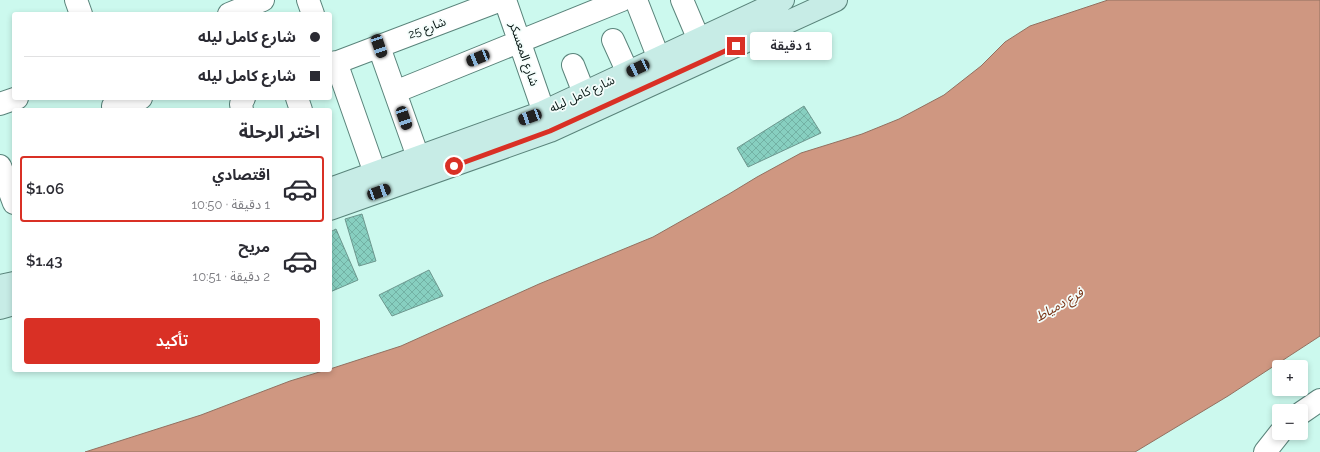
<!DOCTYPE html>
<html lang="ar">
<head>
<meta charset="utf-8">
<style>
  :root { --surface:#fff; --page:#f2f2f3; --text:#2b2b33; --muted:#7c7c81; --line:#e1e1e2; --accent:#d93025 }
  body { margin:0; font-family:Raleway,"Noto Sans Arabic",sans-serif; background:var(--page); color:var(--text); direction:rtl; height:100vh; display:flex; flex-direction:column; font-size:15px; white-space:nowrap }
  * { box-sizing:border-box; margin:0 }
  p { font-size:13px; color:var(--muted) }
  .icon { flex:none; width:22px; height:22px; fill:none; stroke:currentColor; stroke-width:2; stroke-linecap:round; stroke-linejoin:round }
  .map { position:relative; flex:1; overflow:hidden; direction:ltr }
  .panel { position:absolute; left:12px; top:108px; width:320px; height:264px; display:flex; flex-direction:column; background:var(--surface); border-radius:4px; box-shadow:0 2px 6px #0003; direction:rtl }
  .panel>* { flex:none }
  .hud { position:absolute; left:12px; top:12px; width:320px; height:88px; border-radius:4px; box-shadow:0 2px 6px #0003; direction:rtl; display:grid; align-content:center; height:88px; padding:0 12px; background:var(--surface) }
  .controls { position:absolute; left:1272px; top:360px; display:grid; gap:8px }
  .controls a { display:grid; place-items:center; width:36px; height:36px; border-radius:4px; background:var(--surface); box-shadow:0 2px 6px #0003; font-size:20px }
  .end { position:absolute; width:18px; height:18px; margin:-9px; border:5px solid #d93025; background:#fff; box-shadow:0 0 0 2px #fff }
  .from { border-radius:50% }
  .bubble { position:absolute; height:28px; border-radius:4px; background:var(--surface); box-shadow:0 2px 6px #0003; font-size:13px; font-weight:600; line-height:28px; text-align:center; direction:rtl }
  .car { position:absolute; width:12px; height:24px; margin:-12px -6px; border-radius:5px; box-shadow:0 0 3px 1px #0007; background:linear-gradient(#222 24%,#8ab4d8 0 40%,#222 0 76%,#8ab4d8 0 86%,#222 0) }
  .hud b { display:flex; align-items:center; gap:14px; height:38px; font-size:15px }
  .hud b+b { border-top:1px solid var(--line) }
  .hud i { width:10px; height:10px; background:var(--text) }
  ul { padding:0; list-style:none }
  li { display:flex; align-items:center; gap:12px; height:66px; margin:0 8px 6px; padding:0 4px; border:2px solid transparent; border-radius:4px }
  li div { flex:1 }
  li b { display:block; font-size:15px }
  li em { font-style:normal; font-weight:600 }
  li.current { border-color:var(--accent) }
  li>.icon { width:36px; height:36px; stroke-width:1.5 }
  h2 { padding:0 12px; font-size:18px; line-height:48px }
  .cta { display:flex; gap:8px; margin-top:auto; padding:8px 12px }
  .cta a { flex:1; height:46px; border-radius:4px; background:var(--accent); color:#fff; font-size:16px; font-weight:600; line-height:46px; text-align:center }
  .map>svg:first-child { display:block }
  .water { fill:#cf9781; stroke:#927060 }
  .building { fill:url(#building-cross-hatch); stroke:#6d978e }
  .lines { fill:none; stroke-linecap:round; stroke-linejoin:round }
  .street-casing { stroke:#5a847b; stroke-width:24 }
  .secondary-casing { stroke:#5a847b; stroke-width:24 }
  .street { stroke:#fff; stroke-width:22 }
  .secondary { stroke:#c7ece6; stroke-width:22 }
  .route { stroke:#d93025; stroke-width:5 }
  .labels { text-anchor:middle; stroke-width:3.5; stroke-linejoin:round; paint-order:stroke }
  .street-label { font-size:12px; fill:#051512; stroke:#f4fdfb }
  .water-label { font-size:13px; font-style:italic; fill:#7a3517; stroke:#f4fdfb }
</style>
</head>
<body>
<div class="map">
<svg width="1320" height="452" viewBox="0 0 1320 452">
  <defs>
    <pattern id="building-cross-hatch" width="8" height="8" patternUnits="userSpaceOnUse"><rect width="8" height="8" fill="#87cfc0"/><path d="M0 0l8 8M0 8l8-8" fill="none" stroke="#73b1a4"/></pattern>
  </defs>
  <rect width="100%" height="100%" fill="#ccf9ee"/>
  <path class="water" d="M1108,0H1320V336L1228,396L1135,452H85L201,415L290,381L326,370H330V369L401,346L539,284L653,237L729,194L757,177L801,153L862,134L899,119L944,95L981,66L1005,42L1030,26Z"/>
  <path class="building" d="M804,106L821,133L748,167L737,148Z
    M362,214L376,261L359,266L345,219Z
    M336,229L358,280L330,292V232Z
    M429,270L443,296L392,316L379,295Z"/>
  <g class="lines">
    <g class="street-casing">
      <path id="street" d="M76,0L81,14
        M308,0L313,14
        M505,0L550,130
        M636,0L659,59
        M682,0L699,40
        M229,14L263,0
        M613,40L628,73
        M379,47L418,157
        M336,62L375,173
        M330,65L501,0
        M573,65L584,93
        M395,92L622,0
        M297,98L301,110
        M0,104L17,98
        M113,106L141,98
        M242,110L241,104L244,98
        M0,166L14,203
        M1301,413L1320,400
        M1265,452L1280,433"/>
    </g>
    <g class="secondary-casing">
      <path id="secondary" d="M330,189L543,112L783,0
        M330,209L550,131L836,0
        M0,286L14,283
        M0,308L14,304"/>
    </g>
    <use href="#street" class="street"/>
    <use href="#secondary" class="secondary"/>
  </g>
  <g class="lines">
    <path class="route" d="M454,166L550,131L736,46"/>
  </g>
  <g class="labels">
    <g class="street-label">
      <text transform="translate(427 28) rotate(-21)" y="4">شارع 25</text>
      <text transform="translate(524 54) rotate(71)" y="4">شارع المعسكر</text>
      <text transform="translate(582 94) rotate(-25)" y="4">شارع كامل ليله</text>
    </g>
    <g class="water-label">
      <text transform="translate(1059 304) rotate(-30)" y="5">فرع دمياط</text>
    </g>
  </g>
</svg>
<div class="controls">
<a>+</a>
<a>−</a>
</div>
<i class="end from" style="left:454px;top:166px"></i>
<i class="end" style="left:736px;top:46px"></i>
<div class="bubble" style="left:750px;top:32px;width:82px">1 دقيقة</div>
<i class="car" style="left:379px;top:46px;rotate:161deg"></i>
<i class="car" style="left:478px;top:58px;rotate:248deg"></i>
<i class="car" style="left:638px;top:68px;rotate:245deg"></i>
<i class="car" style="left:530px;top:117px;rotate:250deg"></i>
<i class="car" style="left:404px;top:118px;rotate:161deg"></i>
<i class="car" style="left:379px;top:192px;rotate:70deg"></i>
<div class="hud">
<b><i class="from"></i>شارع كامل ليله</b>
<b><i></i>شارع كامل ليله</b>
</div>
<section class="panel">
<h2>اختر الرحلة</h2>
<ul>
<li class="current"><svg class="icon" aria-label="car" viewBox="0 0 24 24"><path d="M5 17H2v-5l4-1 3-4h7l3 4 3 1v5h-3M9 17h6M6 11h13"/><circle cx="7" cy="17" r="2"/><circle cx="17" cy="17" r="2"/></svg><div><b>اقتصادي</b><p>1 دقيقة · 10:50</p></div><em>$1.06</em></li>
<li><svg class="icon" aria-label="car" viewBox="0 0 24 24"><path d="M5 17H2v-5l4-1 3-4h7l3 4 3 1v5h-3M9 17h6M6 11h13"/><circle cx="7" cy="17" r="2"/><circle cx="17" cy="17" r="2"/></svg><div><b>مريح</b><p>2 دقيقة · 10:51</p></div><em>$1.43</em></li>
</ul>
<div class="cta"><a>تأكيد</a></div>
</section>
</div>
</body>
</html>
